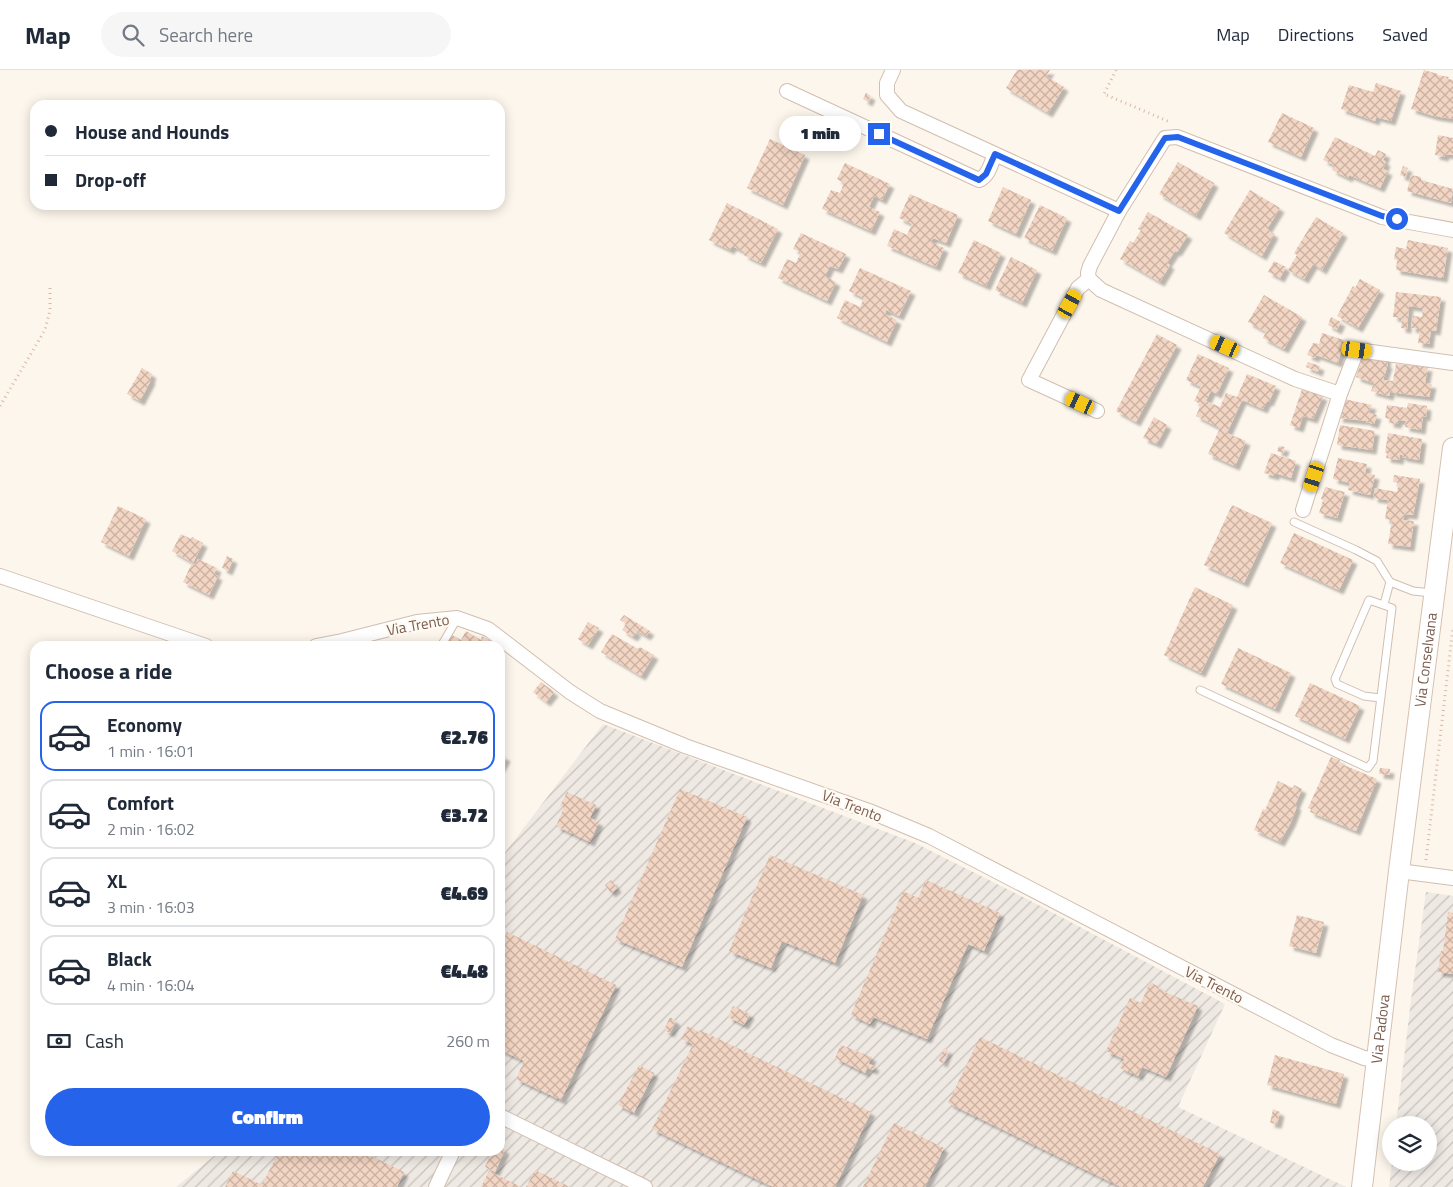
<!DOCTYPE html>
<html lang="en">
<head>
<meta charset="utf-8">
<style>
  :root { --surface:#fff; --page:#f6f6f7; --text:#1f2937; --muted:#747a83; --line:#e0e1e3; --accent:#2563eb }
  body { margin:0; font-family:"Titillium Web",sans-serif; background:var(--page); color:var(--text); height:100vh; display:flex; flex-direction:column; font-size:19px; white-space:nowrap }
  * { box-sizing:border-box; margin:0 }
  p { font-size:16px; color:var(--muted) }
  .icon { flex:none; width:28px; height:28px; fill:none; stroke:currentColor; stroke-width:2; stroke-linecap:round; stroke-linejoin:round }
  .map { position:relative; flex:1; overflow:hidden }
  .drawer { position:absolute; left:30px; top:571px; width:475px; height:515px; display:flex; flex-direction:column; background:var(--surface); border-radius:15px; box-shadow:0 2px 12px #0003 }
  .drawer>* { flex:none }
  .top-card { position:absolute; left:30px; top:30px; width:475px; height:110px; border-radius:15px; box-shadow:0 2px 12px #0003; display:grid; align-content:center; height:110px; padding:0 15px; background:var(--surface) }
  .controls { position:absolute; left:1382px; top:1046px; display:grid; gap:10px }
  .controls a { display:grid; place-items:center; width:55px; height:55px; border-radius:50%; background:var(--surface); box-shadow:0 2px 12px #0003; font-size:25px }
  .end { position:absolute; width:22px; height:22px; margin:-11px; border:6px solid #2563eb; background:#fff; box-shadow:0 0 0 2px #fff }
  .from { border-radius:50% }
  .bubble { position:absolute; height:35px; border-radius:18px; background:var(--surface); box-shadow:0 2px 12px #0003; font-size:16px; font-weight:800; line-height:35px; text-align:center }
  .car { position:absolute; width:15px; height:30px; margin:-15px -8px; border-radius:6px; box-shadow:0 0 4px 1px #0007; background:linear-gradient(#f5c518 24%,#345 0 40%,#f5c518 0 76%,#345 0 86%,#f5c518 0) }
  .top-card b { display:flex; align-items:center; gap:18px; height:48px; font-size:19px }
  .top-card b+b { border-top:1px solid var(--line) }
  .top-card i { width:12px; height:12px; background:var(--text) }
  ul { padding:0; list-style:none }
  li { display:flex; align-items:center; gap:15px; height:70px; margin:0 10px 8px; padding:0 5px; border:2px solid var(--line); border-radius:15px }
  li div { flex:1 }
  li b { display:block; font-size:19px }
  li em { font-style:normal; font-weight:800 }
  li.selected { border-color:var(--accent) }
  li>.icon { width:45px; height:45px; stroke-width:1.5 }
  h2 { padding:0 15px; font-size:22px; line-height:60px }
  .pay { display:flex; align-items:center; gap:12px; height:55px; padding:0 15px; font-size:19px }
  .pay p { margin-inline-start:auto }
  .action { display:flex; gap:10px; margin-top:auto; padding:10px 15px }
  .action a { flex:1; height:58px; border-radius:30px; background:var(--accent); color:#fff; font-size:20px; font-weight:800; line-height:58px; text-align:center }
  header { display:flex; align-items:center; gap:30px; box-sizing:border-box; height:70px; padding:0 25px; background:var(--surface); border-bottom:1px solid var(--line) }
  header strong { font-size:24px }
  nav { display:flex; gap:28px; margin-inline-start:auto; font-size:18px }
  .search { width:350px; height:45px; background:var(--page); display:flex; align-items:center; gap:12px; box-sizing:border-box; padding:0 18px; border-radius:28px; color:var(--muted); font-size:19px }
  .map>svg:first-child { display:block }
  .industrial { fill:url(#industrial-furrows) }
  .building { fill:url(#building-cross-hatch); filter:url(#shadow) }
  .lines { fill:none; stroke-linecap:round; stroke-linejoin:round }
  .lane-casing { stroke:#d1beb0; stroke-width:9 }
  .street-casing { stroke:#d1beb0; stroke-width:16 }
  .secondary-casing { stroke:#d6c0b0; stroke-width:22 }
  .path { stroke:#d9b8a5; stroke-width:3; stroke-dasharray:1 4; stroke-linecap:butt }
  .lane { stroke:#fff; stroke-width:7 }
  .street { stroke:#fff; stroke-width:14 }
  .secondary { stroke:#fff; stroke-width:20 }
  .route { stroke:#2563eb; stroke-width:6 }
  .labels { text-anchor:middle; stroke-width:4.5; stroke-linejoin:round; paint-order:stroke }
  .street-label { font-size:15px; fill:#7a5c4d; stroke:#fffaf3 }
</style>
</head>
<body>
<header>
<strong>Map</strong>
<div class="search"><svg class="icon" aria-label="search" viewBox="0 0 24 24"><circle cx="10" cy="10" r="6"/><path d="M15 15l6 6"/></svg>Search here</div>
<nav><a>Map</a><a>Directions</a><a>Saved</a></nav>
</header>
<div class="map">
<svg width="1453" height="1117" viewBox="0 0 1453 1117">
  <defs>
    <pattern id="industrial-furrows" width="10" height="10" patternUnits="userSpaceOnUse" patternTransform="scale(1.25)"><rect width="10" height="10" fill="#efe9e4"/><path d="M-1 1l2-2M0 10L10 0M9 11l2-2" fill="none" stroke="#c7c0bb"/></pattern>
    <pattern id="building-cross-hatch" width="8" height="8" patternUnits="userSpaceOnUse" patternTransform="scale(1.25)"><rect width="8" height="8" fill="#f3d5c3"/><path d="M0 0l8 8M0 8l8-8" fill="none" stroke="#cab0a1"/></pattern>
    <filter id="shadow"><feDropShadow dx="4.5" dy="4.5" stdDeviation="1" flood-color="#0004"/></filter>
  </defs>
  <rect width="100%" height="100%" fill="#fdf6ec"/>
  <path class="industrial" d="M603,654L915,773L1029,830L1225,934L1178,1037L1346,1117H176L220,1081H500V789Z
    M1426,822L1453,826V1117H1389L1392,1093L1429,1092V1055H1396L1411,930Z"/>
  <path class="building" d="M1017,0H1050L1046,6L1064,17L1048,43L1006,18Z
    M1424,0L1438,4L1437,5L1449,7L1448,9L1453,10V49L1434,46L1411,39Z
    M1376,13L1401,21L1391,51L1376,47L1375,51L1341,39L1349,15L1373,22Z
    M866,23L871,26L868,32L863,29Z
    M1282,43L1314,58L1301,87L1268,72Z
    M1438,65L1453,68V85L1445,84L1444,87L1435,85Z
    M1335,67L1375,86L1378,80L1386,84L1383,90L1386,92L1383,99L1388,101L1380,118L1349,105L1348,108L1332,100L1334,95L1323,90Z
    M770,69L805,85L783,135L747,118Z
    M1178,92L1214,113L1196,146L1159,124Z
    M845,93L890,114L882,130L874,126L869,137L880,142L871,161L822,139L831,120L840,123L844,113L837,109Z
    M1403,96L1408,98L1405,107L1400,105Z
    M1411,105L1421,107V110L1453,119L1451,133L1407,121Z
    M1003,117L1031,130L1016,164L988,151Z
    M1250,120L1280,138L1267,159L1274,164L1262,186L1224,163Z
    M910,124L958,145L946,173L933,168L931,172L944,178L936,197L887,176L894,159L907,165L912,154L899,148Z
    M727,133L778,159L761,193L744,185L745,182L732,176L730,180L709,170Z
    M1040,135L1067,148L1052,181L1024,168Z
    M1148,142L1188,165L1177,182L1175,181L1167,193L1170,195L1160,212L1120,189L1130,171L1133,173L1141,160L1138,159Z
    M1316,147L1343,163L1322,200L1313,194L1304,209L1288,200L1297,185L1294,183Z
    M801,163L846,184L838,199L830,196L825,206L836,212L827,231L778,208L787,189L796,193L801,182L793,179Z
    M974,170L1001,183L986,216L958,203Z
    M1408,170L1448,178L1443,208L1396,200L1397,190L1394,189L1396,177L1406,179Z
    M1011,187L1037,200L1022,233L995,220Z
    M1274,191L1286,197L1280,208L1268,202Z
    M860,198L911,221L899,246L886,240L885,244L897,250L887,272L837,248L845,230L860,237L864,228L849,221Z
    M1360,209L1380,220L1358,258L1337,246L1353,216L1355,218Z
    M1396,222L1441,227L1436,261L1431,260L1429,274L1418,273L1420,259L1411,258L1413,246L1422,247L1423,238L1409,236L1407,259L1401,258L1402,248L1393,247Z
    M1264,225L1302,247L1284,279L1263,268L1266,262L1248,252Z
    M1331,247L1341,252L1337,260L1328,255Z
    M1322,263L1344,270L1338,293L1316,285L1315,288L1307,285L1313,273L1319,274Z
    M1157,264L1177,275L1136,352L1116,341Z
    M1198,284L1229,298L1217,324L1211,321L1206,331L1220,337L1226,323L1237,327L1247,304L1276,316L1269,332L1267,331L1263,339L1242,330L1227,363L1246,371L1235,396L1208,384L1220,358L1196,346L1201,334L1194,331L1201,317L1186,310Z
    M1377,284L1387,286L1386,293L1388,294L1383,310L1393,311L1389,326L1371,321L1373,315L1379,316V315L1356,307L1363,286L1376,290Z
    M1308,292L1320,296L1318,302L1306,297Z
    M1396,294L1428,297L1425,313L1432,314L1429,327L1391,322Z
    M142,298L152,304L150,309L151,310L140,331L127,324Z
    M1302,319L1323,326L1313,349L1303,346L1299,358L1290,355Z
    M1344,329L1372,335L1369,343L1377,345L1374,354L1366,352L1367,351L1338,348Z
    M1408,333L1427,336L1426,347L1423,346L1421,360L1405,357L1406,351L1398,350L1397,354L1389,353L1390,349L1385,348L1387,335L1407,338Z
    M1154,347L1167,355L1157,374L1143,368Z
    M1340,355L1375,361L1372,380L1337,375Z
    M1388,363L1422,369L1419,390L1402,387V385H1400L1399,390L1386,388L1387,383H1385Z
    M1279,376L1285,377L1283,383L1277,381Z
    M1271,383L1296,391L1291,408L1275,403V406L1264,403Z
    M1338,388L1367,394L1365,403L1375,405L1370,425L1348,420L1350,413L1333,409Z
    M1394,405L1420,409L1413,445L1404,444L1403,450L1414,451L1410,477L1388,474L1392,450L1385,449L1388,430L1373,428L1375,418L1397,422L1399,413L1393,412Z
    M1325,417L1345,422L1337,448L1319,443L1323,430L1321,429Z
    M1232,435L1272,453L1244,513L1204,495Z
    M118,436L146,449L129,486L101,472Z
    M1294,463L1353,490L1339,520L1280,493Z
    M181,464L191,469L192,467L203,473L193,493L172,481Z
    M227,486L233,489L228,501L222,498Z
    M198,489L217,498L214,504L218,506L209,525L183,512L192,493L195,495Z
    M1195,517L1233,535L1201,603L1164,585Z
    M624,545L650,561L646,566L620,550Z
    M588,552L599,558L588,575L578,569Z
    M626,554L637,562L633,567L622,560Z
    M466,561L481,570L482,566L494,573L492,576H445L452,565L461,570Z
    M612,564L638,579L640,577L654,585L641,606L601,582Z
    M1238,578L1291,603L1275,639L1221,614Z
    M541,612L554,622L546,632L533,622Z
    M1310,613L1360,636L1345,669L1295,646Z
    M500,684L506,687L500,699Z
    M1331,687L1340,690L1339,693L1377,709L1356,761L1310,742L1311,739L1308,738Z
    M1380,698L1390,699L1389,705L1379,704Z
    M1278,711L1293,718L1294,715L1302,719L1295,735L1297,736L1291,752L1280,772L1254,760L1263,739L1265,740Z
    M680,719L747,747L682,897L615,869Z
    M567,722L596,735L590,748L599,752L590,772L556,756L564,738L560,736Z
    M770,785L863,825L835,893L782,871L771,898L729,881Z
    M611,810L617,818L611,823L605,815Z
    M926,810L1000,843L984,881L968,874L927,969L873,947L870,954L851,945L903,821L918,828Z
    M1448,842L1453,843V904L1438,902L1441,881H1443Z
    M1297,845L1324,852L1316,883L1289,876Z
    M507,862L616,915L561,1030L516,1009L524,991L500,980V877Z
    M1150,912L1159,917L1158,919L1198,936L1166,1007L1142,997L1138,1006L1120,998L1124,989L1106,981L1130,928L1141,933Z
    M733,936L750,944L744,955L728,947Z
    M670,947L676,951L670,963L664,960Z
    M688,956L699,962L700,960L871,1042L835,1117H773L652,1059L693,974L681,969Z
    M980,967L1220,1084L1203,1117H1121L948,1033Z
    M841,975L872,987L869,994L875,996L873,1000L867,998L865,1003L835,988Z
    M944,978L948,980L943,993L939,991Z
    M1275,985L1344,1004L1336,1034L1267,1015Z
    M639,995L654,1003L634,1043L618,1035Z
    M1273,1039L1280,1042L1277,1054L1270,1053Z
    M894,1053L944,1078L925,1117H863Z
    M500,1077L505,1080L495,1102L485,1097L492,1081H500Z
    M279,1081H361L404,1102L397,1117H225L233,1101L262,1115Z
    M535,1100L570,1117H526Z
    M489,1101L521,1117H481Z"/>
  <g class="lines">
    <g class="lane-casing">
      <path id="lane" d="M1294,452L1356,480L1377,491L1390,512L1413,521L1432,523
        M1384,534L1390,512
        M441,576L457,549
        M1200,620L1368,698L1373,691L1392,538L1369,530L1335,609L1337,614L1364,626L1380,628"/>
    </g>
    <g class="street-casing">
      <path id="street" d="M893,0L887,13V25L901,41L1119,141
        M787,21L979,110C989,106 991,93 995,84
        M1089,209L1101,220L1295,309L1340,324L1357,280L1453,293
        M1097,341L1029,310L1078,218L1089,209L1088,203L1090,196L1119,141L1165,68L1177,67L1382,147L1453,160
        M1303,440L1340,324
        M0,506L206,576
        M316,576L342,571L417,552L457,548L488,559L570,622L600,641L685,676L869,741L929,766L1331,975L1364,988L1377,990
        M1399,801L1453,808
        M500,1046L645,1117
        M436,1117L453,1081"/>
    </g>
    <g class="secondary-casing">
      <g id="secondary">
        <path id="s1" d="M1362,1117L1399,801L1453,378"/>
      </g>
    </g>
    <path class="path" d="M1116,0L1104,24L1170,52
      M0,336L45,260L50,240V218
      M1426,790L1453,557"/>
    <use href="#lane" class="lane"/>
    <use href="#street" class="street"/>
    <use href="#secondary" class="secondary"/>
  </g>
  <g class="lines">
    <path class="route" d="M879,64L979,110L986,104L995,84L1119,141L1165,68L1178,67L1382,146L1397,149"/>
  </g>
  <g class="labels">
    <g class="street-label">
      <text transform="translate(418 555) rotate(-10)" y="5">Via Trento</text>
      <text dy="5" stroke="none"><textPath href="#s1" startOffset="531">Via Conselvana</textPath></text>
      <text transform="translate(852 736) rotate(21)" y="5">Via Trento</text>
      <text transform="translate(1214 915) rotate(27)" y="5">Via Trento</text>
      <text dy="5" stroke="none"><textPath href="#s1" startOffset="159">Via Padova</textPath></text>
    </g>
  </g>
</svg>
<div class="controls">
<a><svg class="icon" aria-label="layers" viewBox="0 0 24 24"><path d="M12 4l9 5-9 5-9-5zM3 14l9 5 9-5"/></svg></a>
</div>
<i class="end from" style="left:1397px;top:149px"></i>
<i class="end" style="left:879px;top:64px"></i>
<div class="bubble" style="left:779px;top:46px;width:82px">1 min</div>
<i class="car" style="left:1070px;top:234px;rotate:29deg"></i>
<i class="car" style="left:1225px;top:276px;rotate:294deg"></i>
<i class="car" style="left:1357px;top:280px;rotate:98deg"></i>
<i class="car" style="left:1080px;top:333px;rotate:295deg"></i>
<i class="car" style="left:1314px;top:407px;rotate:198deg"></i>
<div class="top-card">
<b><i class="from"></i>House and Hounds</b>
<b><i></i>Drop-off</b>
</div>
<section class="drawer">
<h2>Choose a ride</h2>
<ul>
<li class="selected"><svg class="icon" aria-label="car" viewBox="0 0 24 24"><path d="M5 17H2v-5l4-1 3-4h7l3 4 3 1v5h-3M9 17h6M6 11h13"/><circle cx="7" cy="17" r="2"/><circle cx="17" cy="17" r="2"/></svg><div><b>Economy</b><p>1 min · 16:01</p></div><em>€2.76</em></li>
<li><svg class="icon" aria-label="car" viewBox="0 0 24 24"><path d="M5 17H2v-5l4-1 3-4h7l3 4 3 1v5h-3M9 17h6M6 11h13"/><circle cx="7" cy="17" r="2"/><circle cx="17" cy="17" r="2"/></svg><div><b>Comfort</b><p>2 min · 16:02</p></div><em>€3.72</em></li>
<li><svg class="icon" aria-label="car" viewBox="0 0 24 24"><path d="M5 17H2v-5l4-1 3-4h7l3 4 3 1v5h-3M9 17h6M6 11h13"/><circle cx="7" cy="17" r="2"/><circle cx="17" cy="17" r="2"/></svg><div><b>XL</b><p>3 min · 16:03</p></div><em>€4.69</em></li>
<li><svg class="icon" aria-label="car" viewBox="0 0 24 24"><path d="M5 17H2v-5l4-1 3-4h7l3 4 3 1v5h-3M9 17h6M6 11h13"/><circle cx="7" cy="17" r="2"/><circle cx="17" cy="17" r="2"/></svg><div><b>Black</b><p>4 min · 16:04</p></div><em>€4.48</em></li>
</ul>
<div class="pay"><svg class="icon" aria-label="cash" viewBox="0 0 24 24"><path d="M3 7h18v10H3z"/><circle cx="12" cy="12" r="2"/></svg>Cash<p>260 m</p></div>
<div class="action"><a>Confirm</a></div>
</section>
</div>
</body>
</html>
